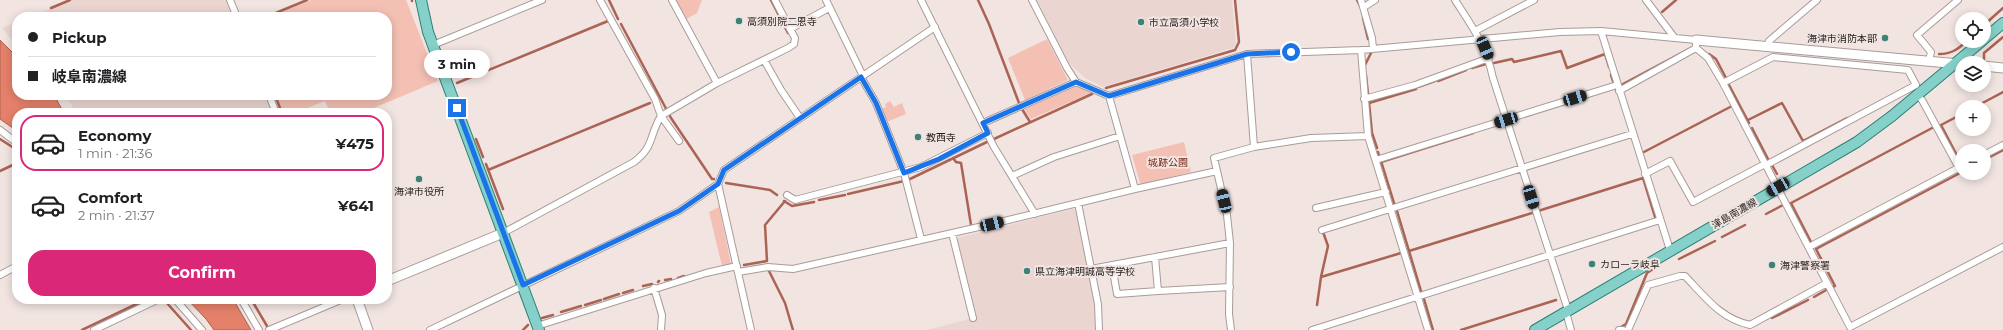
<!DOCTYPE html>
<html lang="en">
<head>
<meta charset="utf-8">
<style>
  :root { --surface:#fff; --page:#f2f2f2; --text:#202124; --muted:#757577; --line:#e0e0e0; --accent:#db2777 }
  body { margin:0; font-family:Montserrat,"Noto Sans JP",sans-serif; background:var(--page); color:var(--text); height:100vh; display:flex; flex-direction:column; font-size:15px; white-space:nowrap }
  * { box-sizing:border-box; margin:0 }
  p { font-size:13px; color:var(--muted) }
  .icon { flex:none; width:22px; height:22px; fill:none; stroke:currentColor; stroke-width:2; stroke-linecap:round; stroke-linejoin:round }
  .map { position:relative; flex:1; overflow:hidden }
  .drawer { position:absolute; left:12px; top:108px; width:380px; height:196px; display:flex; flex-direction:column; background:var(--surface); border-radius:16px; box-shadow:0 2px 10px #0003 }
  .drawer>* { flex:none }
  .guide { position:absolute; left:12px; top:12px; width:380px; height:88px; border-radius:16px; box-shadow:0 2px 10px #0003; display:grid; align-content:center; height:88px; padding:0 16px; background:var(--surface) }
  .buttons { position:absolute; left:1955px; top:12px; display:grid; gap:8px }
  .buttons a { display:grid; place-items:center; width:36px; height:36px; border-radius:50%; background:var(--surface); box-shadow:0 2px 10px #0003; font-size:20px }
  .end { position:absolute; width:18px; height:18px; margin:-9px; border:5px solid #1a73e8; background:#fff; box-shadow:0 0 0 2px #fff }
  .from { border-radius:50% }
  .bubble { position:absolute; height:28px; border-radius:14px; background:var(--surface); box-shadow:0 2px 10px #0003; font-size:13px; font-weight:700; line-height:28px; text-align:center }
  .car { position:absolute; width:12px; height:24px; margin:-12px -6px; border-radius:5px; box-shadow:0 0 3px 1px #0007; background:linear-gradient(#222 24%,#8ab4d8 0 40%,#222 0 76%,#8ab4d8 0 86%,#222 0) }
  .guide b { display:flex; align-items:center; gap:14px; height:38px; font-size:15px }
  .guide b+b { border-top:1px solid var(--line) }
  .guide i { width:10px; height:10px; background:var(--text) }
  ul { padding:7px 0 0; list-style:none }
  li { display:flex; align-items:center; gap:12px; height:56px; margin:0 8px 6px; padding:0 8px; border:2px solid transparent; border-radius:16px }
  li div { flex:1 }
  li b { display:block; font-size:15px }
  li em { font-style:normal; font-weight:700 }
  li.on { border-color:var(--accent) }
  li>.icon { width:36px; height:36px; stroke-width:1.5 }
  .primary-button { display:flex; gap:8px; margin-top:auto; padding:8px 16px }
  .primary-button a { flex:1; height:46px; border-radius:16px; background:var(--accent); color:#fff; font-size:16px; font-weight:700; line-height:46px; text-align:center }
  .map>svg:first-child { display:block }
  .built { fill:#ebd5d0 }
  .green { fill:#f4c0b4 }
  .water { fill:#e5816b; stroke:#ab6354 }
  .lines { fill:none; stroke-linecap:round; stroke-linejoin:round }
  .stream { stroke:#ab6354; stroke-width:2.5 }
  .street-casing { stroke:#a89c99; stroke-width:8 }
  .secondary-casing { stroke:#a89c99; stroke-width:11 }
  .primary-casing { stroke:#2d7f75; stroke-width:12 }
  .street { stroke:#fff; stroke-width:6 }
  .secondary { stroke:#fff; stroke-width:9 }
  .primary { stroke:#85d1c9; stroke-width:10 }
  .route { stroke:#1a73e8; stroke-width:5 }
  .poi-dot { fill:#3c8279; stroke:#f1e4e1; stroke-width:1.5 }
  .labels { text-anchor:middle; stroke-width:4; stroke-linejoin:round; paint-order:stroke }
  .poi-label { font-size:10px; fill:#231e1d; stroke:#f1e4e1; text-anchor:start }
  .park-label { font-size:10px; fill:#7e2512; stroke:#f1e4e1 }
  .street-label { font-size:10px; fill:#231e1d; stroke:#f1e4e1 }
</style>
</head>
<body>
<div class="map">
<svg width="2003" height="330" viewBox="0 0 2003 330">
  <rect width="100%" height="100%" fill="#f1e4e1"/>
  <path class="built" d="M73,0H227L234,17H30Z
    M1037,0H1232L1236,44L1233,48L1103,87L1085,78L1069,63Z
    M17,22V46L2,28Z
    M66,95H267L274,113H76Z
    M1073,209L1077,211L1095,305L1096,330H927L977,317L957,238Z"/>
  <path class="green" d="M311,0H406L438,81L362,113H334L329,110L325,101L295,113H284L276,95H387V17H270Z
    M673,0H702L697,13L685,20Z
    M1047,39L1068,80L1025,100L1008,58Z
    M1075,87H1080L1091,93L1031,119L1024,109Z
    M890,101L894,107L902,103L906,114L889,121L886,120L881,109L886,107L885,104Z
    M1184,142L1191,172L1142,184L1140,183L1132,155Z
    M719,207L731,264L722,266L709,212Z"/>
  <path class="water" d="M0,40L17,57V95H54L64,113H17V131L0,119Z
    M187,299H233L251,330H214L206,319Z"/>
  <g class="lines">
    <path class="stream" d="M412,0V1
      M609,0L618,19
      M771,0L788,33
      M978,0L989,24L1019,103
      M1357,0L1360,6
      M51,8L70,0
      M1662,12L1676,0
      M266,17L307,0
      M1363,18L1368,39
      M621,24L671,118L712,179H714
      M1984,25L2003,8
      M1709,54L1716,59L1726,78
      M1939,54C1952,54 1958,49 1967,41
      M1984,59V53L2003,37
      M1494,63L1512,59L1514,62L1561,51L1567,68L1605,54L1609,67
      M1365,65L1371,53
      M1472,68L1486,64
      M1611,75L1614,84
      M1366,76L1368,94
      M1438,81L1466,70
      M457,83L608,21
      M1621,85L1689,49
      M1729,85L1749,123
      M1418,87L1435,81
      M1106,88L1235,50L1239,42L1235,0
      M275,95L282,113
      M1369,102L1372,133L1377,148
      M1369,103L1416,89
      M1975,107L2003,92
      M1022,109L1030,122
      M1748,120L1782,103L1803,141L1847,118
      M1752,128L1769,161
      M0,139L17,150
      M476,139L483,157
      M994,139L1092,94
      M1378,152L1379,156
      M1642,153L1732,106
      M953,158L956,162L961,163L971,225
      M1984,160L2003,150
      M1381,161L1394,203
      M1381,162L1473,133
      M1961,163L1941,125L1962,114
      M486,164L503,209
      M1772,165L1777,174
      M488,170L650,103
      M0,171L17,163
      M910,179L989,141
      M726,183L770,190L777,195
      M848,194L904,181
      M819,200L845,195
      M784,201L792,206L814,202
      M1397,211L1421,291
      M1538,211L1643,178L1655,217
      M1766,214L1783,205
      M1722,237L1745,225
      M1811,242L1791,203L1934,127
      M1409,251L1532,213
      M1679,259L1715,241
      M744,265L767,261L765,225L785,201
      M769,271L785,303L793,330
      M1321,277L1328,246L1323,232
      M678,278L684,276
      M665,280L671,279
      M658,282L659,281
      M643,286L652,284
      M1833,287L1835,286L1816,249L1962,172
      M623,293L633,290
      M1814,297L1828,289
      M251,299L267,326
      M604,299L619,294
      M1424,299L1433,330
      M166,302L191,330
      M585,305L601,300
      M1317,305L1321,277L1401,253
      M561,312L581,306
      M542,318L553,315
      M1772,318L1808,300
      M1621,327L1626,324L1647,273L1653,269
      M82,330L147,299
      M523,330L528,325
      M1461,330L1556,300"/>
    <g class="street-casing">
      <path id="street" d="M230,0L237,17
        M600,0L655,99L661,116L679,141
        M672,0L717,83
        M775,0L790,29
        M826,0L863,76
        M921,0L994,147L1035,214
        M1032,0L1067,68L1076,82L1109,96L1247,54L1361,50L1560,32L1601,31L1696,40V48L1619,91
        M1361,0L1372,38L1373,49
        M1455,0C1473,28 1486,45 1493,78L1568,310
        M1646,0L1674,37
        M1364,7L1375,0
        M1475,31L1534,0
        M1601,31L1670,250
        M433,45L542,0
        M1767,46L1769,41L1817,0
        M1696,48L1708,58L1723,83L1850,327L2003,247
        M1361,50L1368,136L1428,330
        M764,60L781,90L800,118
        M1929,61L1931,52L1917,35L1958,0
        M861,77L876,103L904,173L921,239
        M1723,83L1773,57L1908,70L1916,85L1766,165
        M269,95L276,113
        M1917,95L1922,100L1959,168
        M1109,96L1135,189
        M1364,99L1415,85L1489,58
        M983,123L1076,82
        M0,130L17,143
        M1254,147L1311,138L1368,136
        M1984,155L2003,145
        M1376,160L1617,85
        M1217,171L1214,158L1254,147L1247,54
        M1645,174L1670,161L1693,202L1765,164
        M1012,176L1054,157L1120,136
        M787,195L795,200L921,167L988,133
        M1078,203L1098,304L1099,330
        M1316,208L1386,192
        M1322,230L1632,134
        M503,233L634,162C655,146 649,135 661,116L717,83L788,48L794,44L795,38L790,29L829,8
        M952,233L973,318
        M1809,247L1962,166
        M1155,257L1158,291L1230,287
        M1112,265L1117,294L1158,291
        M1091,269L1230,243
        M738,272L768,267L793,269L992,224L1135,189L1217,171L1227,215L1230,243L1229,314L1231,330
        M0,275L17,266
        M654,288L662,315L661,330
        M175,299L202,330
        M241,299L259,330
        M1566,312L1571,330
        M537,326L706,273L737,266
        M94,330L159,299
        M269,330L343,299
        M430,330L679,211L718,184
        M751,330L718,184L724,170L935,27
        M1312,330L1660,220
        M1619,330H1623
        M1628,330L1648,285L1680,276H1685C1706,298 1720,318 1750,325L1827,283"/>
    </g>
    <g class="secondary-casing">
      <path id="secondary" d="M1696,40L1959,64
        M1984,66L2003,68
        M387,281L503,233
        M357,299L368,330"/>
    </g>
    <g class="primary-casing">
      <path id="primary" d="M421,0L428,32L539,330
        M1984,39L2003,23
        M1535,330L1857,142L1892,116L1982,41"/>
    </g>
    <use href="#street" class="street"/>
    <use href="#secondary" class="secondary"/>
    <use href="#primary" class="primary"/>
  </g>
  <g class="lines">
    <path class="route" d="M457,108L523,285L679,211L718,184L724,170L861,77L876,103L904,173L939,159L988,133L983,123L1076,82L1109,96L1247,54L1291,52"/>
  </g>
  <g class="poi-dot">
    <circle cx="739" cy="21" r="4"/>
    <circle cx="1141" cy="22" r="4"/>
    <circle cx="1885" cy="38" r="4"/>
    <circle cx="918" cy="137" r="4"/>
    <circle cx="419" cy="179" r="4"/>
    <circle cx="1592" cy="264" r="4"/>
    <circle cx="1772" cy="265" r="4"/>
    <circle cx="1027" cy="271" r="4"/>
  </g>
  <g class="labels">
    <g class="poi-label">
      <text x="747" y="25">高須別院二恩寺</text>
      <text x="1149" y="26">市立高須小学校</text>
      <text x="1877" y="42" text-anchor="end">海津市消防本部</text>
      <text x="926" y="141">教西寺</text>
      <text x="419" y="195" text-anchor="middle">海津市役所</text>
      <text x="1600" y="268">カローラ岐阜</text>
      <text x="1780" y="269">海津警察署</text>
      <text x="1035" y="275">県立海津明誠高等学校</text>
    </g>
    <g class="park-label">
      <text x="1168" y="166">城跡公園</text>
    </g>
    <g class="street-label">
      <text transform="translate(1734 213) rotate(-30)" y="4">津島南濃線</text>
    </g>
  </g>
</svg>
<div class="buttons">
<a><svg class="icon" aria-label="locate" viewBox="0 0 24 24"><circle cx="12" cy="12" r="6"/><path d="M12 2v4M12 18v4M2 12h4M18 12h4"/></svg></a>
<a><svg class="icon" aria-label="layers" viewBox="0 0 24 24"><path d="M12 4l9 5-9 5-9-5zM3 14l9 5 9-5"/></svg></a>
<a>+</a>
<a>−</a>
</div>
<i class="end from" style="left:1291px;top:52px"></i>
<i class="end" style="left:457px;top:108px"></i>
<div class="bubble" style="left:424px;top:50px;width:66px">3 min</div>
<i class="car" style="left:1485px;top:48px;rotate:157deg"></i>
<i class="car" style="left:1575px;top:98px;rotate:73deg"></i>
<i class="car" style="left:1506px;top:120px;rotate:253deg"></i>
<i class="car" style="left:1778px;top:187px;rotate:240deg"></i>
<i class="car" style="left:1531px;top:197px;rotate:163deg"></i>
<i class="car" style="left:1224px;top:201px;rotate:347deg"></i>
<i class="car" style="left:992px;top:224px;rotate:76deg"></i>
<div class="guide">
<b><i class="from"></i>Pickup</b>
<b><i></i>岐阜南濃線</b>
</div>
<section class="drawer">
<ul>
<li class="on"><svg class="icon" aria-label="car" viewBox="0 0 24 24"><path d="M5 17H2v-5l4-1 3-4h7l3 4 3 1v5h-3M9 17h6M6 11h13"/><circle cx="7" cy="17" r="2"/><circle cx="17" cy="17" r="2"/></svg><div><b>Economy</b><p>1 min · 21:36</p></div><em>¥475</em></li>
<li><svg class="icon" aria-label="car" viewBox="0 0 24 24"><path d="M5 17H2v-5l4-1 3-4h7l3 4 3 1v5h-3M9 17h6M6 11h13"/><circle cx="7" cy="17" r="2"/><circle cx="17" cy="17" r="2"/></svg><div><b>Comfort</b><p>2 min · 21:37</p></div><em>¥641</em></li>
</ul>
<div class="primary-button"><a>Confirm</a></div>
</section>
</div>
</body>
</html>
